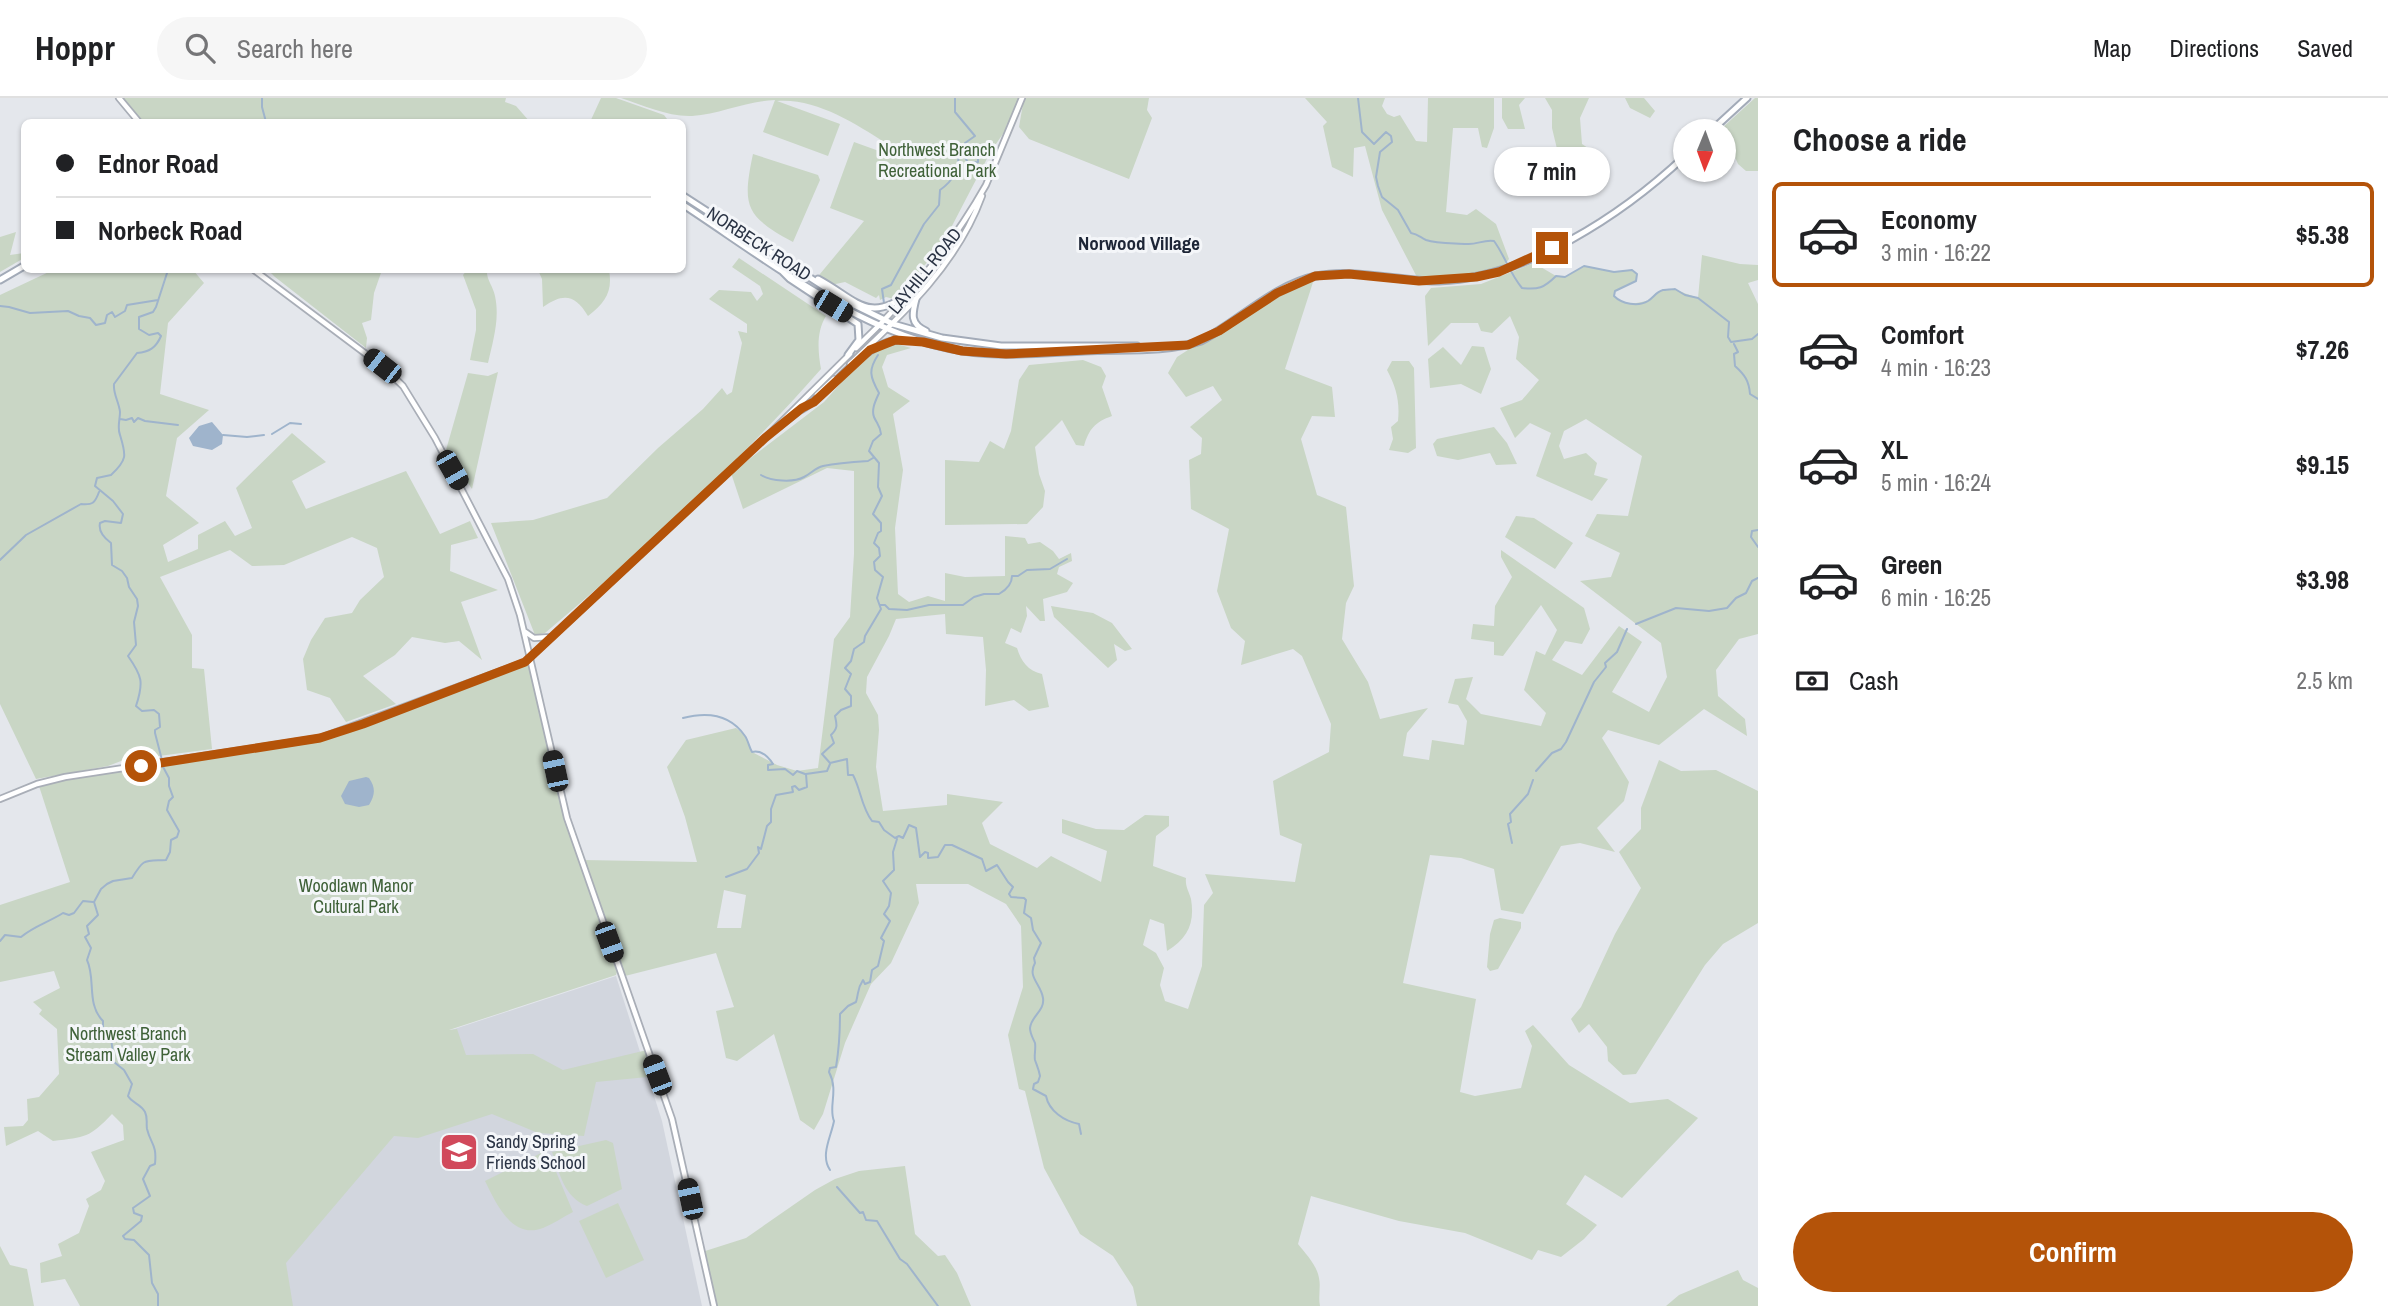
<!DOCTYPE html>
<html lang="en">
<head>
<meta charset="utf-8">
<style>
  :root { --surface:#fff; --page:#f6f6f6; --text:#202124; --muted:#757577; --line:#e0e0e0; --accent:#b45309 }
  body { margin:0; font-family:"Archivo Narrow",sans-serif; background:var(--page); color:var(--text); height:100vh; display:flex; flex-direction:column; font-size:26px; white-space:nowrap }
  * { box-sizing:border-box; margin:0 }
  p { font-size:23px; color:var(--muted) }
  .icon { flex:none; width:38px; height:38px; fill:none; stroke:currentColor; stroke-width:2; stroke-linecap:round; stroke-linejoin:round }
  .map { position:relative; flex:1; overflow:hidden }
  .details { display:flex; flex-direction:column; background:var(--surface); width:630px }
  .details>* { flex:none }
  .hud { position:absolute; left:21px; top:21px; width:665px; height:154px; border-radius:10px; box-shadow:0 2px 5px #0004; display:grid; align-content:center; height:154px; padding:0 35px; background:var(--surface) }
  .needle { width:46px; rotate:181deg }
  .buttons { position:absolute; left:1673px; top:21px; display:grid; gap:14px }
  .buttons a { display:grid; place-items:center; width:63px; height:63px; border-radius:50%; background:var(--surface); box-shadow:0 2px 5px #0004; font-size:35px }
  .end { position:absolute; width:32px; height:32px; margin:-16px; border:9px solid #b45309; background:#fff; box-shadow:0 0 0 4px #fff }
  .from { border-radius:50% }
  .bubble { position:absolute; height:49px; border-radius:24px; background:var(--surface); box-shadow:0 2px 5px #0004; font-size:23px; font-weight:800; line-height:49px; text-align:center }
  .car { position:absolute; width:21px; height:42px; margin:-21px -10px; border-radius:9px; box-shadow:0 0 5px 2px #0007; background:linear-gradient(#222 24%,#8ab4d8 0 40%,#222 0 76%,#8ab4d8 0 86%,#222 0) }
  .hud b { display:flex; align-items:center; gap:24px; height:66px; font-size:26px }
  .hud b+b { border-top:2px solid var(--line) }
  .hud i { width:18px; height:18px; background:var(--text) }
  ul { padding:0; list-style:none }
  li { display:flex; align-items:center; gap:21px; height:105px; margin:0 14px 10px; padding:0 21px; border:4px solid transparent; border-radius:10px }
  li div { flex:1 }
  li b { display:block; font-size:26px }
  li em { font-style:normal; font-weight:800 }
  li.on { border-color:var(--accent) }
  li>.icon { width:63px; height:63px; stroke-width:1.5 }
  h2 { padding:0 35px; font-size:32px; line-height:84px }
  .pay { display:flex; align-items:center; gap:18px; height:77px; padding:0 35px; font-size:26px }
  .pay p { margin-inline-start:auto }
  .button { display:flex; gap:14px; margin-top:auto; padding:14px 35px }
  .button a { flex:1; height:80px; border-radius:42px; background:var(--accent); color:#fff; font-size:28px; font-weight:800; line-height:80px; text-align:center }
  header { display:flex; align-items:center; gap:42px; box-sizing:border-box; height:98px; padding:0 35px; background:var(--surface); border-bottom:2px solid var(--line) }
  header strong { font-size:33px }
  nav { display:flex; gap:38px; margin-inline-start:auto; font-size:24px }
  .search { width:490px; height:63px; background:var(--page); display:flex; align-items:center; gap:18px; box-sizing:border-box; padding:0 24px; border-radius:38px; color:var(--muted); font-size:26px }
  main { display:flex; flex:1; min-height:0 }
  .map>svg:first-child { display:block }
  .built { fill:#d2d6de }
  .green { fill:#c9d6c5; fill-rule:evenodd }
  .water { fill:#9fb4cc }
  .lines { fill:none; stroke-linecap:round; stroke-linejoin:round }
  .stream { stroke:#9fb4cc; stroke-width:2 }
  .secondary-casing { stroke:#a9aeb7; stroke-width:8 }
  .primary-casing { stroke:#a3abb8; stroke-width:9 }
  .secondary { stroke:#fff; stroke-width:4.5 }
  .primary { stroke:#fff; stroke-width:5 }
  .route { stroke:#b45309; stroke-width:9 }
  .labels { text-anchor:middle; stroke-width:6; stroke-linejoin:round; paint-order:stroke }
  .park-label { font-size:18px; fill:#3f6138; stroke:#f4f6f9 }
  .street-label { font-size:18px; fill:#2b3445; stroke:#f4f6f9 }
  .poi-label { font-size:18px; fill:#2b3445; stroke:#f4f6f9; text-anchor:start }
  .neighbourhood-label { font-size:19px; font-weight:bold; fill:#1d2536; stroke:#f4f6f9 }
</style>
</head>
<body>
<header>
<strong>Hoppr</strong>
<div class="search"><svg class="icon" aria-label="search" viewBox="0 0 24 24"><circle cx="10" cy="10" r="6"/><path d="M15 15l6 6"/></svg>Search here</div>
<nav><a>Map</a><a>Directions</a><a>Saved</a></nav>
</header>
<main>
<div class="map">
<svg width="1758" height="1208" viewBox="0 0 1758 1208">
  <rect width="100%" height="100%" fill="#e4e7ec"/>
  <path class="built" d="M616,878L662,1023L702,1208H198L229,1005Z"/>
  <path class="green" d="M119,0H506L505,4L516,8L530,24H138Z
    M601,0H616L664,17L667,21L666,24H590Z
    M621,0H1019L1011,26H1007L1005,33L991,53L941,149L894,201L886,199L880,202L879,197L876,200L845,184L831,187L815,182L864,123L830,110L854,44L890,57L886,45C854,25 816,0 777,3L840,26L828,58L763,34L775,2C746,3 720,16 692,18C668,19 643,7 621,0Z
    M1024,0H1149L1147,12L1152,20L1129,81L1029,41L1019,29Z
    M1305,0H1385L1382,8L1387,16L1394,19L1400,17L1416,43L1427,44L1428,0H1494V30L1487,50L1482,49L1478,30H1453L1446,114L1467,117L1476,111L1496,126L1509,161L1499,174L1419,183L1382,112L1365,48L1354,50L1353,79L1332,69L1323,28L1327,24Z
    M1502,0H1525L1519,7L1525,31H1508L1502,20Z
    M1545,0H1589L1580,20L1582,46L1597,56L1582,74L1558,55L1552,30V12Z
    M1625,0H1644L1655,13L1650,20L1630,10Z
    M1755,0H1758V73H1746L1738,66L1722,30Z
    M753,56L818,77L820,82L793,144C745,118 742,108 753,56Z
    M16,134L10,157L24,155V160L0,174V139Z
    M1702,157L1740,166L1758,167V182L1748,185L1758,206V536L1739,541L1716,572L1718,598L1745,621L1747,638L1704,611L1659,647L1608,632L1602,640L1629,684L1624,703L1597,730L1615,754L1580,745L1561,748L1523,816L1501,812L1494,771L1461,760L1430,757L1403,885L1476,901L1460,994L1475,998L1521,990L1532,948L1525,933L1533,927L1569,967L1630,1005L1668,1001L1698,1020L1622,1100L1585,1077L1566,1106L1597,1127L1584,1141L1561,1159L1538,1152L1532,1162L1465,1135L1399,1123L1311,1098L1298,1146C1305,1155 1317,1167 1319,1180C1321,1189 1318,1198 1320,1208H1137L1133,1189L1113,1158L1080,1136L1044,1070L1025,993L1019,991L1008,937L1023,889L1021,828L1006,806L968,786H916L919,805L891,865L871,886L845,945L823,1016L814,1032L800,1022L774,936L737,963L726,960L716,913L734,909L716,855L621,879L583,762L697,764L685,719L667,669L686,642L736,630L745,637L752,654L777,667L797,673L818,670L834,541L850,519L854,456V373L827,370L743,411L731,375L824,304L855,269L884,248L897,246L911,250L887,257L882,269L888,289L910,303L893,316L903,372L895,430L898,496L909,504L928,498L945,503V475L965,479L1005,478V438L1025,440L1028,446L1040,444L1053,453L1059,461L1071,455L1072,463L1059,469L1057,476L1073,485L1067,494L1043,501L1045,523H1040L1026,508L1027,518L1021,535L1011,530L1005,545L1017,550C1021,563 1028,573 1042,576L1049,609L1029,613L1014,602L985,608L986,572L983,539L946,536L945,516L896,521L889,538L867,579L866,595L878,617L879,632L876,669L883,713L947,707V696L1003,704L982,725L990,746L1037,770L1051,758L1101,784L1107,753L1062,735V721L1096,731L1124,732L1145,717L1169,718V728L1156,738L1153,768L1186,780C1185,789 1189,793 1191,801C1195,825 1188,840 1167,853L1164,826L1150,821L1143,847L1156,855L1164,870L1160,887L1165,903L1188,911L1202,868L1204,807L1213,795L1205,776L1295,784L1302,746L1280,737L1273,683L1329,654L1331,626L1302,558L1293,551L1241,567L1245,543L1231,530L1217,493L1229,431L1191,411L1189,362L1201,356L1202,340L1190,329L1222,302L1213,288L1186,299L1168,275L1177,259L1258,207L1296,185L1315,178L1285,271L1332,289L1335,319L1312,318L1301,341L1317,397L1346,409L1354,488L1346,505L1342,541L1368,584L1380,621L1428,610L1407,635L1403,658L1429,662L1432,642L1464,647L1467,623L1458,607L1448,605L1455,581L1473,579L1466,601L1481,616L1541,628L1546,615L1524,592L1536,553L1545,557L1557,532L1541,507L1503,558L1494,557V544L1471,541L1473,526L1494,528L1495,508L1512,479L1501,459V452L1584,510L1590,531L1582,546L1565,543L1552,562L1582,577L1619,528L1642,544L1612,594L1649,614L1667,579L1661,545L1580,483L1611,479L1620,455L1585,438L1597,416L1628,418L1642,358L1586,321L1564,333L1559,348L1564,361L1586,355L1597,365L1594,377L1608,381L1592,403L1536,378L1551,335L1530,325L1515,340L1500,310L1522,302L1539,282L1516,261L1519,239L1510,218L1492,235L1481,233L1478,225H1451L1428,248L1425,198L1431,190L1481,186L1534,165L1556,178L1565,179L1584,168L1614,174L1632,172L1637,176L1636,183L1615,193L1614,198C1624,208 1637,206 1649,202C1665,183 1679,194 1698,200ZM724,792L746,797L741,830H717Z
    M739,160L826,218C816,234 818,254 821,271C737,367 642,453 545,535L535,537L491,425L533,422L607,400L658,350L703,311L722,290L727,297L732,294L742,245L738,233L747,235V226L709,201L719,192L751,194L757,203L763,196L760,188L732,169Z
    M53,172H193L204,185L168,225L160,296L209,312L177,340L166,398L199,425L163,447L168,464L198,451V437L225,423L235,438L252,430L236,390L292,335L326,364L292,383L306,411L406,373L440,436L470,423L478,440L451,447L450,473L498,492L461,504L482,562L459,543L445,545L412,539L395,557L363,578L396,606L346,624L330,600L307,592L303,561L311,542L325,520L352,515L360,502L384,479L377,450L352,439L284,467L252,468L230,452L160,479L192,537V570L204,571L212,651L121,663L108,668L36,681L0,606V197Z
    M268,172H382L374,195L371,222L362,225L367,240L366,250L275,179Z
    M467,172H487C486,181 493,188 495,198C500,221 493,243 488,265L470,262L476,232V212L463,177Z
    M538,172H609C613,194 605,205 588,218C575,196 563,195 543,209L542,181Z
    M1472,248L1484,249L1491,271L1481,296L1461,286L1430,290L1428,261L1443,249L1461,267Z
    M1083,262L1101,269L1106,278L1102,289L1112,318C1095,324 1089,331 1084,348L1076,347L1062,322L1035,349L1039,376L1045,393L1043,409L1027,426L945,427V362L979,364L990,343L1004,351L1011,333L1019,282L1029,267Z
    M1392,263H1409L1414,270L1416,350L1408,355L1389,352L1393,341L1391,329L1398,323C1400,303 1396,289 1387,272Z
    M498,274L472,391L446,352L468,275L488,278Z
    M1494,329L1507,345L1517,366L1496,367L1490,355L1458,362L1437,358L1433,346L1437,341Z
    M1516,418L1534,420L1573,445L1555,471L1505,439Z
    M1051,508L1093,515L1112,525L1132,551L1125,553L1114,546L1117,562L1108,570L1054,519Z
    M531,559L559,691L617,874L616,877L449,932L457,931L466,957L533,956L563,972L647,952L658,978L596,984L584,1038L538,1035L492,1016L418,1040L394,1038L286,1165L293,1208H80L65,1181L41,1185L40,1165L62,1158L58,1146L79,1135L89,1108L86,1101L101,1092L105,1083L91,1054L124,1042L123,1027L112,1016C89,1040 86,1039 53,1043L38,1033L6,1048L4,1029L23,1028L28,1022L27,1001L39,999L59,976L57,931L39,916L42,912L33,904L60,890L54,873L0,884V807L70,784L39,688L75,677L320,640Z
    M1659,662L1681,673L1716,672L1758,693V825L1723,846L1705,867L1636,976L1623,977L1608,963L1607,949L1589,926L1579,935L1571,921L1581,909L1615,836L1641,790L1619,754L1641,731V710Z
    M1500,820L1521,824V830L1498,871L1490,873L1487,869L1490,836L1494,822Z
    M606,1042L613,1045L622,1091L587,1108C564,1099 560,1076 552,1054Z
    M541,1055L549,1057L573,1114C563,1119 553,1126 543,1130C512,1142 496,1105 485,1083Z
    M905,1068L915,1136L938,1158L945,1157L957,1175L971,1208H714L702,1154L746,1140L815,1092L835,1081L859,1073Z
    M618,1105L644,1162L606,1180L579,1123Z
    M0,1148L10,1167L27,1171L34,1208H0Z
    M1738,1172L1743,1182L1758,1190V1208H1666L1679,1197Z"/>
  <path class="water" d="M212,324L223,337L222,346L212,352L193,348L189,340L199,328Z
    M366,679L369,680C376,690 375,697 369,707L359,709L345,706L341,698L349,683Z"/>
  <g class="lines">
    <path class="stream" d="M262,0V9L266,24
      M1358,0L1362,34L1374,46L1386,34L1391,38L1392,44L1380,54L1376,79L1378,88L1382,99L1398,112L1411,135C1418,136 1421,140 1426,142C1437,146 1455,145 1467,146C1476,147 1485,141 1494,143C1505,158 1510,176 1522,190C1538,192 1544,190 1556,178L1565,179L1584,168L1614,174L1632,172L1637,176L1636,183L1615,193L1614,198C1622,206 1638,209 1648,203C1654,199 1656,194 1663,192C1664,192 1674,191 1675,191L1685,197L1698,200L1729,224L1728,239L1731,244L1752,241L1758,236
      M884,205L882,191L891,187L924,126L939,107L940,92C954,82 957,74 959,57L965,59L968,65L978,64V57L966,50L965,45L975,38L955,14V0
      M0,208L9,209L30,215L68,213L79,218L90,220L96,227L105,225L107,217L112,214L115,219L125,213L127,207L158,202
      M1734,246L1738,254L1734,256L1735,268C1745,277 1749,283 1750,296L1758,301
      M878,257C868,272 870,279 879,295C876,302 871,311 874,319C877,326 880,327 881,336L873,343L869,353L879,365L878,389L882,398L873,416L881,425V433L878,435L874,445L879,450L880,458L874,464L875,472L883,479L877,500L881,511L865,538L864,544L854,551L851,563L845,570L851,576L845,591L851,598V608L841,612L835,618C837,627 838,630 831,637L834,645L822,656L830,665L847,661L848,677H853C861,692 861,708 872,723L879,724L884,732L895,740L899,738L903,740L909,727L916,730L920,759L925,754L928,755V760L938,759L945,747H952L982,761L986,773L997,767L1008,784L1013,789L1009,796L1011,799L1024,800L1026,802L1024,815L1031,820L1033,832L1041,845L1034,860L1035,865C1027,879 1041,886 1043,900C1045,913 1031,918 1030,930C1030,936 1033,940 1035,945C1036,951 1034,957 1035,962C1037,968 1039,972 1040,978L1038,984L1034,986L1033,991L1046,998C1049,1013 1064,1023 1079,1026L1081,1036
      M120,321L126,322L132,320L134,324L138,320L145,323L178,327
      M272,336L290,325L301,326
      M223,337L247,339L264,337
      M761,377C771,383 793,385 804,379C812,375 815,370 823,368C838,365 853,364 868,363L873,360
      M1758,432L1752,433L1751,439L1758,449
      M0,462L26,437L81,406C93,407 95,405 99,394
      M880,507H885L889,511L907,512L929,507H963L974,499L984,496H999C1006,492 1012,487 1012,478H1018L1027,472L1050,471L1067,461
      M1636,526L1676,510L1709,513L1727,510L1736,500L1746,495L1752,483L1758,480
      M683,620C706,614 730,616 745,638C748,642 749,649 752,654C761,652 768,658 773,666L768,667V672L785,671L793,677L797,673L805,676
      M162,662L155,635V632L160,629L159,616L154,612L142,613L136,608C144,584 142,578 128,558L136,547L134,524L138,508L137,501L129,489L127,480L122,473L112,467L111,445C104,440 98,434 100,425L105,423L121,425L123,416L113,403L95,388L97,380L111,377C128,361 126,357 120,337C117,330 120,321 120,314C119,304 113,296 114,286L137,255C149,254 156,250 161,238L158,235L149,237L139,231V219L153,214L156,209L168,172
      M1536,673L1552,655L1561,651L1566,644L1594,584L1606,569L1605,565L1617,554L1627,531
      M1512,745L1508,726L1511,724L1510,716L1528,696L1533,682
      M726,779L747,771L759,755L758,749L761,751L767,728L771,724V711L776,697L793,694L792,689L795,688L799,692L807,689L806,676L827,673L830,666
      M0,843L5,837L21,839C34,828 49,824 63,815L69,817L74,815L83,803L93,804
      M830,1072C820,1057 831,1039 834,1023C828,1009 839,993 829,974L830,970L836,969C839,951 840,934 840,916L848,908L856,904C859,894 857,891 863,882L865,886L870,884L872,872L878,868L884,843L881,840L890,823L884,816L889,808L891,795L883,783L894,772L893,754L897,741
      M837,1089L860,1115L863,1114L866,1122L877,1123L900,1161L907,1166L938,1208
      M158,1208V1196L152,1185L149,1157L134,1142L125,1141L123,1138L141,1123L142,1118L134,1115L133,1110L150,1098L143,1081L150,1068L155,1066C157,1046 151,1047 147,1031C146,1025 148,1020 145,1014C141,1006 132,1005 128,998L132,986L124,972L114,964L111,940L103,932V923C86,906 96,881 87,862L91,850L85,839L89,836L87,828L98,817L94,804L101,791L107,786L113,783L132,780C144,760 144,763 166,762L170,754L171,742L177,739L179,733L167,712L169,703L173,699L169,688V680L162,667"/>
    <g class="secondary-casing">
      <path id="secondary" d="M119,0L139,24
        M986,87L1022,0
        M254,172L382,268L403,288L435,340L508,481L520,517L567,720L672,1021L714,1208
        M856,250C908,201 951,149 986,87
        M850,266C902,217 957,167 982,98
        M817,297L834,281
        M780,328L803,310
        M524,533L534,540L551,539
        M0,701L37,686L65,679L320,640L525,564L765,340L850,256"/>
    </g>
    <g class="primary-casing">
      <path id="primary" d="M1711,33L1747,0
        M682,97L846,203L893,226L942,240L1001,248H1137
        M682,106C766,161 863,238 963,253C1003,259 1044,255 1085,253C1122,251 1165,255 1201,243C1239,223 1274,187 1316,178C1356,170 1399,184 1439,183C1527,180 1622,117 1685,58
        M783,174L790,181L858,226L859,242L848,257
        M818,181C857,202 868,227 911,194
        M0,182L24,168
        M916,201C912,216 910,226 926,233
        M802,311C837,291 865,238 907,242"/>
    </g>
    <use href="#secondary" class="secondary"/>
    <use href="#primary" class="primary"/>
  </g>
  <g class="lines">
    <path class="route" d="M141,668L320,640L363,626L525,564L765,340L802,310L814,304L870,252L895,242L923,244L962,253L1006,256L1188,247L1219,233L1277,195L1315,178L1349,176L1419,183L1476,179L1499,174L1552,150"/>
  </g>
  <defs>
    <g id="school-square" transform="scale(2.0125)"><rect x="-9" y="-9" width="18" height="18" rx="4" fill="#d1495b" stroke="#f4f6f9"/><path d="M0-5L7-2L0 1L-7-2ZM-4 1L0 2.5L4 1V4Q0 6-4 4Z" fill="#fff"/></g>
  </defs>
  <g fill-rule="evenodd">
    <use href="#school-square" x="459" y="1054"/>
  </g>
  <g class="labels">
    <g class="park-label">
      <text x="937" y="58">Northwest Branch<tspan x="937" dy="21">Recreational Park</tspan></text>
      <text x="356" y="794">Woodlawn Manor<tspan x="356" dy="21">Cultural Park</tspan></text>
      <text x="128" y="942">Northwest Branch<tspan x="128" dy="21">Stream Valley Park</tspan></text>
    </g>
    <g class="street-label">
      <text transform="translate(759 146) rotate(33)" y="6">NORBECK ROAD</text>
      <text transform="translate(925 173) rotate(-51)" y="6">LAYHILL ROAD</text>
    </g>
    <g class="poi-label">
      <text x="486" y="1050">Sandy Spring<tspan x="486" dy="21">Friends School</tspan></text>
    </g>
    <g class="neighbourhood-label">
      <text x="1139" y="152">Norwood Village</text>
    </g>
  </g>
</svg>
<div class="buttons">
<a><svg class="needle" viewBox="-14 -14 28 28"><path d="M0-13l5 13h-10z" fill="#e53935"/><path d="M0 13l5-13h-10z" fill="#757577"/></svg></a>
</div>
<i class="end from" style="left:141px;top:668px"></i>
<i class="end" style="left:1552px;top:150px"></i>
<div class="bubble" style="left:1494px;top:49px;width:116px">7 min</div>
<i class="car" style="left:833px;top:208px;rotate:121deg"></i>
<i class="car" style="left:382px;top:268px;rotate:308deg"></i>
<i class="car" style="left:452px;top:372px;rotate:150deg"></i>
<i class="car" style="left:555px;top:673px;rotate:348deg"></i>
<i class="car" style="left:609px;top:844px;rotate:160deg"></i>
<i class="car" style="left:657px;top:977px;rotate:339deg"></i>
<i class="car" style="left:690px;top:1101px;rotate:348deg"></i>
<div class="hud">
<b><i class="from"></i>Ednor Road</b>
<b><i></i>Norbeck Road</b>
</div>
</div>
<section class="details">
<h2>Choose a ride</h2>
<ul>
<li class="on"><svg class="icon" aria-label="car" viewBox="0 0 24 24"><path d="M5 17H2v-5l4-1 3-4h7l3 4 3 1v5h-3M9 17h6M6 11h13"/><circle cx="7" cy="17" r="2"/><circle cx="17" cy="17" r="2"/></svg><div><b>Economy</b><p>3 min · 16:22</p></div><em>$5.38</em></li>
<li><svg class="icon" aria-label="car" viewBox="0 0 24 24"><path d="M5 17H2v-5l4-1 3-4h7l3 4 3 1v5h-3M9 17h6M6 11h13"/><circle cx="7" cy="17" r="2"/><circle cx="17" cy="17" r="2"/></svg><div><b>Comfort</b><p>4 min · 16:23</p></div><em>$7.26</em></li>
<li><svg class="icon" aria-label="car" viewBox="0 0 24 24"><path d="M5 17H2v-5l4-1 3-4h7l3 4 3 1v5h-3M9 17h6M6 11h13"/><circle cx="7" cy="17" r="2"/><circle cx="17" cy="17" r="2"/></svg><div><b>XL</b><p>5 min · 16:24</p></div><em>$9.15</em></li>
<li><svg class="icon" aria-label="car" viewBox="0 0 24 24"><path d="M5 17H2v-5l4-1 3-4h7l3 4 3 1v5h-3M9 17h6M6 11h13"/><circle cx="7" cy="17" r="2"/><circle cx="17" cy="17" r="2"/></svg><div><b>Green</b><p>6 min · 16:25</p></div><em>$3.98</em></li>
</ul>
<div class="pay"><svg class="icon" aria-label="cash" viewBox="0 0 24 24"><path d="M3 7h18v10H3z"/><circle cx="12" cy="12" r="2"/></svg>Cash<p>2.5 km</p></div>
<div class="button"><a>Confirm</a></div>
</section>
</main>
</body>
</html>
